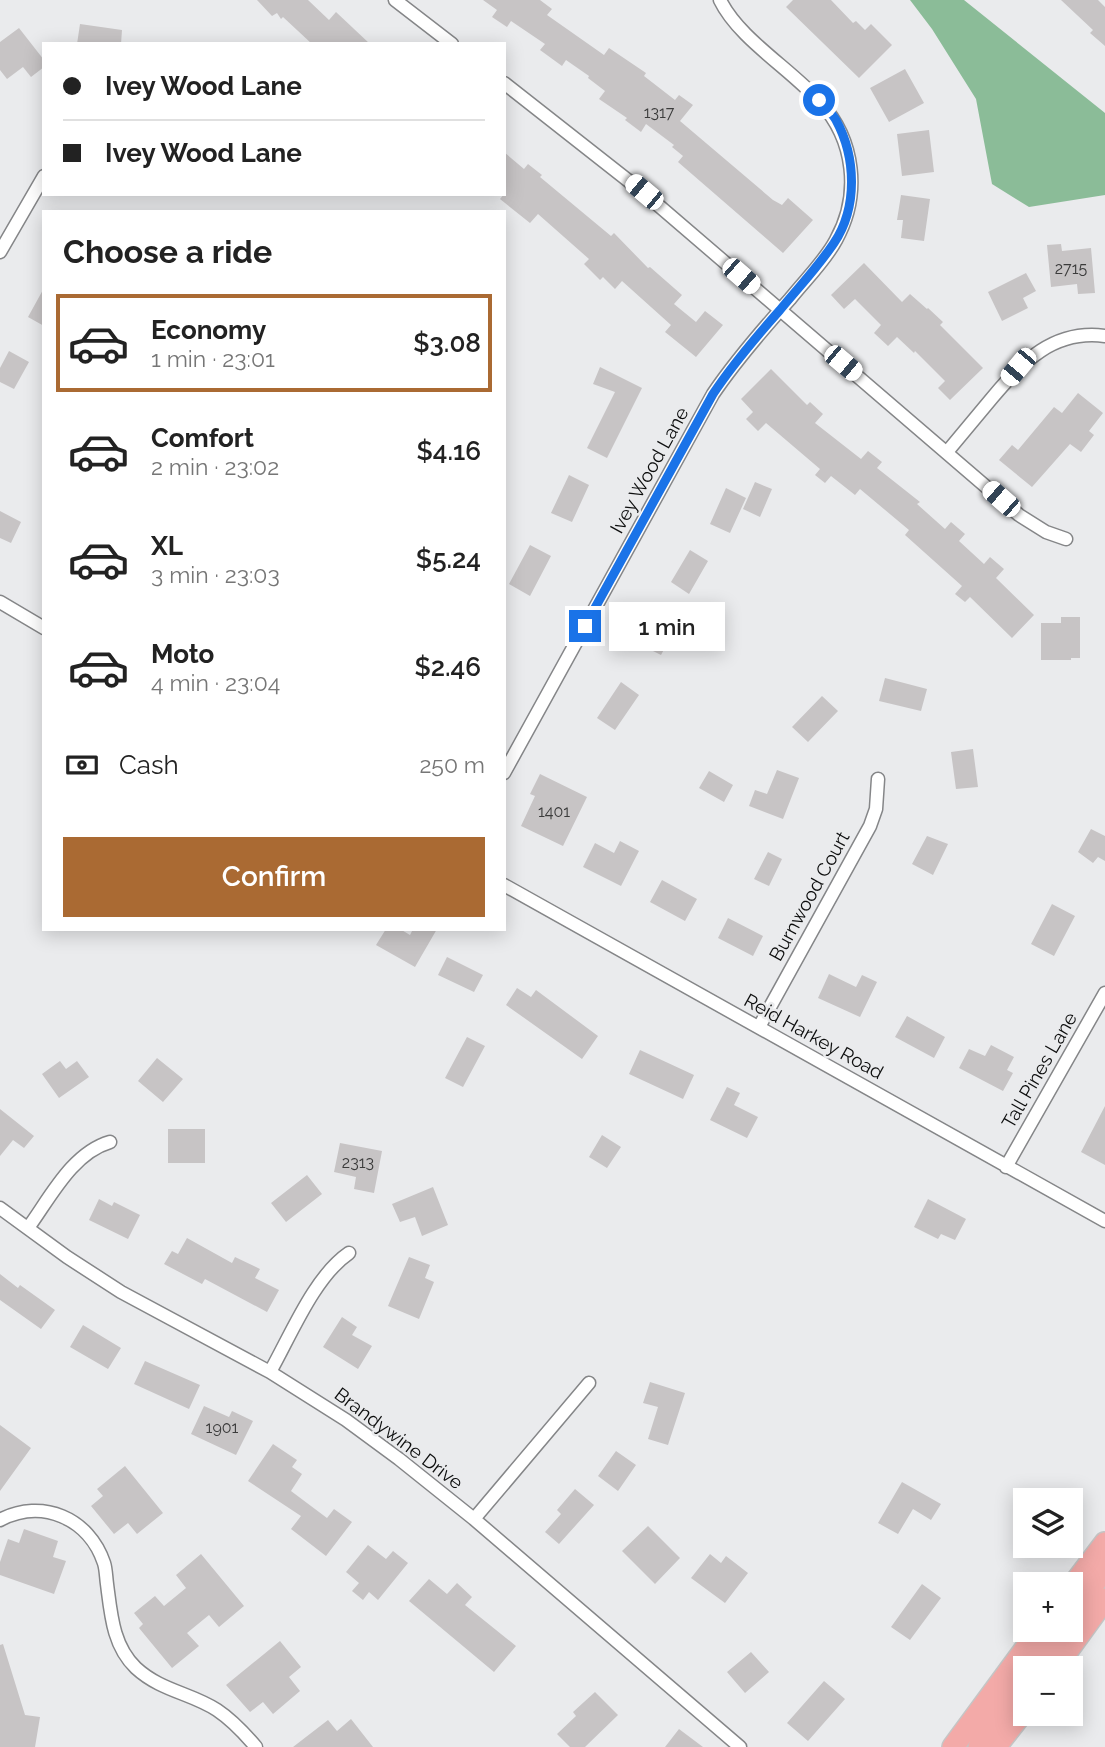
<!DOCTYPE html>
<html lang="en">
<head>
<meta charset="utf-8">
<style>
  :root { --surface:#fff; --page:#f6f6f6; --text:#222; --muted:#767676; --line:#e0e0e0; --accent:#aa6a33 }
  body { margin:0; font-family:Raleway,sans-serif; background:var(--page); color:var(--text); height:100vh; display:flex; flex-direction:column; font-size:26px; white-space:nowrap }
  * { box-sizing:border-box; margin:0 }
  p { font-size:23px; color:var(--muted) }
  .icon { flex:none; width:38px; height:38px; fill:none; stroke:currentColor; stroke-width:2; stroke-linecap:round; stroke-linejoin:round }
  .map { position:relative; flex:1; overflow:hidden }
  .details { position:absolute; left:42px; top:210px; width:464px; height:721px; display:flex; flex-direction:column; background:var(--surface); border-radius:0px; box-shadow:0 4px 18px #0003 }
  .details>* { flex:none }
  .guide { position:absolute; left:42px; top:42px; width:464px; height:154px; border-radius:0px; box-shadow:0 4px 18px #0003; display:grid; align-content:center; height:154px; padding:0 21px; background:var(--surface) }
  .fabs { position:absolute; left:1013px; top:1488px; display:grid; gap:14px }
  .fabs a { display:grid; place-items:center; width:70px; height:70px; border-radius:0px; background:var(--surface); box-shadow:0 4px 18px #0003; font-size:35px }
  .end { position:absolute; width:32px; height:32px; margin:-16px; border:9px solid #1a73e8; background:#fff; box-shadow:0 0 0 4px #fff }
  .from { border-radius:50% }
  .bubble { position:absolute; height:49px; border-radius:0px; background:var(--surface); box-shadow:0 4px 18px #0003; font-size:23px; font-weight:600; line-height:49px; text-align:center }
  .car { position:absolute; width:21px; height:42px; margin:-21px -10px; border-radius:9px; box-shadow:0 0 5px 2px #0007; background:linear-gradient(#fff 24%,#345 0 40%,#fff 0 76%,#345 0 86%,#fff 0) }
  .guide b { display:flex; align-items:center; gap:24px; height:66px; font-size:26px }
  .guide b+b { border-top:2px solid var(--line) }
  .guide i { width:18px; height:18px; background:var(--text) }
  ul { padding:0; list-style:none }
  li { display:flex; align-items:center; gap:21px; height:98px; margin:0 14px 10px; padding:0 7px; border:4px solid transparent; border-radius:0px }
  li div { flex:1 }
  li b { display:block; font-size:26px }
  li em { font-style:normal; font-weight:600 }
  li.current { border-color:var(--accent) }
  li>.icon { width:63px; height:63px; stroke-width:1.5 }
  h2 { padding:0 21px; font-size:32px; line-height:84px }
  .pay { display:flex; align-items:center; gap:18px; height:77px; padding:0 21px; font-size:26px }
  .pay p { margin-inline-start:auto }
  .cta { display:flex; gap:14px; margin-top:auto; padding:14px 21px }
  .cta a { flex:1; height:80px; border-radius:0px; background:var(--accent); color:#fff; font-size:28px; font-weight:600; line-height:80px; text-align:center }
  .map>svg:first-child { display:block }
  .forest { fill:#8bbc98 }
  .building { fill:#c7c4c5 }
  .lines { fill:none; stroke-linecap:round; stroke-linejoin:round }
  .street-casing { stroke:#858688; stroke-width:15 }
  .primary-casing { stroke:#c5c5c5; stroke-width:24 }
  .street { stroke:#fff; stroke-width:12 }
  .primary { stroke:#f3aaa8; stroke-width:21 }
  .route { stroke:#1a73e8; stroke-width:9 }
  .labels { text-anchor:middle; stroke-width:5; stroke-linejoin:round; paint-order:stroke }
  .number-label { font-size:16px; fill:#3b3b3b }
  .street-label { font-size:19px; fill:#0c0d0d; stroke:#eaebed }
</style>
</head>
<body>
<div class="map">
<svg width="1105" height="1747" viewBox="0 0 1105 1747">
  <rect width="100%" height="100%" fill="#eaebed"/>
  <path class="forest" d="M910,0H964L1105,113V195L1029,207L992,184L976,99L932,29Z"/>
  <path class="building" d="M257,0H308L329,20L336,12L370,44H312L283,17L281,19L277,13L272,16Z
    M483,0H540L552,9L547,15L604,55L609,48L646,73L644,76L675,100L679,95L693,105L680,121L773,200L782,205L788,198L813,220L783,253L678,162L683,156L672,147L674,145L646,124L641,132L625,120L627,118L599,99L605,91L588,78L589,76L566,60L562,66L540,50L545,44L511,21L507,27L492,17L497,10Z
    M793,0H831L853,23L856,21L865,30L871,24L892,45L859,78L786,7Z
    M1061,0H1098L1105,7V46L1090,33L1093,30Z
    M80,24L122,30L121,44H77Z
    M19,28L44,60V67L31,77L23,67L7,79L0,70V42Z
    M905,69L924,103L889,122L870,88Z
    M929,130L934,172L902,176L897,134Z
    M504,152L524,169L528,164L542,175L540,177L611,236L614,233L648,268L650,267L682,295L674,304L696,322L705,311L723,325L696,357L665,332L671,325L622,281L615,289L603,277L600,280L584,264L589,259L538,214L530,223L500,199L504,194Z
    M901,195L930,199L924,241L901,238L903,220H897Z
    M1061,244L1062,251L1091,248L1095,293L1078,294L1077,284L1051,287L1047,245Z
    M864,263L902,302L910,294L927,309L928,308L943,322L940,325L983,368L950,400L938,388L945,381L915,351L914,353L897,337L888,346L874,333L881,325L855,299L844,309L831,295Z
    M1026,273L1036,291L1023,298L1028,308L1002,321L988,292Z
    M44,288V326L28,317Z
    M9,351L29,362L14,389L0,382V368Z
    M600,367L642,388L607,458L587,448L615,392L593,384Z
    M771,369L807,405L810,402L823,414L815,423L861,459L868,451L882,462L877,468L920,502L917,504L945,529L951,522L965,534L959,541L984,564L990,557L1004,569L996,578L1034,615L1012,638L970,597L965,602L955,594L962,586L905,535L909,530L860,489L855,495L831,476L825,483L815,475L820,469L766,423L758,431L746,419L753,412L741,399Z
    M1078,393L1103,413L1089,431L1094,435L1081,452L1070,444L1032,487L999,460L1012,445L1018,450L1054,407L1062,413Z
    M569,475L589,485L572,522L551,513Z
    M755,482L772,489L760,517L743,509Z
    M726,488L746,498L730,533L710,524Z
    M0,511L21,522L11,543L0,538Z
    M530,545L551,556L530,596L509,584Z
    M690,550L708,561L689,594L671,582Z
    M658,614L677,625L661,655L641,645Z
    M1061,617H1080V658H1071V660H1041V623H1061Z
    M885,678L927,689L921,711L879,701Z
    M621,682L639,695L615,730L597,718Z
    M822,696L838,711L808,742L792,727Z
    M973,749L978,787L956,789L951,752Z
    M777,770L799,778L783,819L749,806L755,790L767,794Z
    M709,771L733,785L724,802L699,788Z
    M540,774L587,797L563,846L521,826L535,796L530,794Z
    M1091,829L1105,836V861L1098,857L1093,863L1078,852Z
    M927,836L948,844L933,875L912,864Z
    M620,841L639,851L621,886L583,867L595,843L614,853Z
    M768,852L782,859L769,886L754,879Z
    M662,880L697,899L685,921L650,902Z
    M1052,904L1075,916L1054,956L1031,944Z
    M728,918L763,936L753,956L718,938Z
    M386,929H400L410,935L413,929H437L415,967L376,945Z
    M447,957L483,975L474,992L438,975Z
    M829,974L856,987L862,975L877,982L860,1017L818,998Z
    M517,988L531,997L536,990L598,1036L582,1059L506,1005Z
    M907,1016L945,1037L934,1058L895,1037Z
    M467,1037L485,1046L463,1087L445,1078Z
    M991,1045L1014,1057L1007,1070L1013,1073L1003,1091L959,1068L969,1049L985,1056Z
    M640,1050L694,1075L683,1099L629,1074Z
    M157,1058L183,1079L163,1102L138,1081Z
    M60,1061L66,1069L77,1061L89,1077L59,1098L42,1074Z
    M727,1087L740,1093L734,1105L758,1117L747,1138L710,1120Z
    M1105,1106V1165L1081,1152Z
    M0,1109L34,1136L24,1148L13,1140L0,1156Z
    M168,1129H205V1163H168Z
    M602,1135L621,1147L607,1168L589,1157Z
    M340,1143L382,1151L374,1193L354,1189L356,1177L334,1172Z
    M307,1175L322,1194L286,1222L271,1203Z
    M433,1187L448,1225L422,1236L415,1217L400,1222L392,1204Z
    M99,1199L112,1206L114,1202L140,1215L128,1239L89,1220Z
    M928,1199L966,1219L955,1240L941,1234L938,1239L914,1227Z
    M187,1238L232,1263L235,1257L260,1269L255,1278L279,1290L267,1312L205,1279L202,1284L164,1264L172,1251L178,1254Z
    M409,1257L430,1265L425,1278L434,1282L419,1319L388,1306Z
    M0,1274L18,1288L20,1285L55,1310L41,1329L0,1300Z
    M342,1317L357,1327L352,1335L372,1346L358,1369L323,1347Z
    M83,1325L121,1348L108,1369L70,1347Z
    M145,1361L200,1385L189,1409L134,1384Z
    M650,1382L685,1393L668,1445L648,1439L658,1407L643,1403Z
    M204,1406L229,1417L232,1411L253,1421L236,1455L191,1434Z
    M0,1425L31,1448L0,1491Z
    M273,1444L297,1460L292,1467L302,1474L291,1491L327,1518L334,1509L352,1522L326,1556L291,1529L301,1516L248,1481Z
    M616,1451L636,1465L618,1491L598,1476Z
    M125,1466L163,1513L137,1534L128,1523L114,1534L91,1506L103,1496L97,1489Z
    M902,1482L941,1504L931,1520L913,1509L898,1534L878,1523Z
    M575,1489L594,1505L559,1544L545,1532L561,1514L557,1510Z
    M648,1526L680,1558L655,1584L622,1551Z
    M24,1529L58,1541L53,1557L66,1561L54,1594L0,1575V1562L8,1539L19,1543Z
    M368,1545L386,1559L393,1551L408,1563L378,1600L369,1592L363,1600L352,1591L359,1583L346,1572Z
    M201,1554L244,1606L219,1627L209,1615L187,1633L199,1646L172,1668L139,1628L143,1624L134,1613L155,1596L164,1606L186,1588L176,1575Z
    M710,1554L721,1563L726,1556L748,1573L725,1603L691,1578Z
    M429,1579L447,1594L457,1583L472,1597L465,1605L516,1646L494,1672L409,1601Z
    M922,1584L941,1598L910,1640L891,1627Z
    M280,1641L301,1667L289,1677L300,1691L273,1714L263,1702L250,1712L226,1685Z
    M3,1644L25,1715L40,1717L35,1747H0V1645Z
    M751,1652L769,1672L745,1693L727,1672Z
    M824,1681L845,1699L808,1741L787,1723Z
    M595,1692L618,1715L585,1747H570L557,1734L576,1716L573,1712Z
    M351,1719L373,1747H293L328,1720L337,1731Z
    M679,1729L703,1747H665Z"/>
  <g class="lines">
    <g class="street-casing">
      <path id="street" d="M395,0L452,44
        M504,83L644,193L1019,515L1046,532L1066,539
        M0,252L44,176
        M947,452C962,434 977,416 992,398C1022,362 1054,329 1105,336
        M0,602L44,628
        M504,773L713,394C736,360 763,329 790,299C805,280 825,261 836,240C861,195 855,140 820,102C791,69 739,39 720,0
        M504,885L1105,1221
        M759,1027L870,826L876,809L878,779
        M1006,1167L1105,993
        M0,1208L67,1257L121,1292L270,1372L346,1420L399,1459L474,1519L740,1747
        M28,1228C50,1198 72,1153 110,1142
        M270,1372C291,1335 314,1277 349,1253
        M474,1519L589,1383
        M0,1520C42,1498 89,1518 104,1563C106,1569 106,1577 107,1584C111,1615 113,1646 136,1668C161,1691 191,1693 217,1710C232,1720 245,1734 256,1747"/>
    </g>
    <g class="primary-casing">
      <path id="primary" d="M1071,1588L1105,1543
        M1071,1616L1105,1568
        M1035,1668L1062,1629
        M1055,1668L1105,1599
        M997,1745L1026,1708
        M953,1747L1040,1629
        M979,1747L1026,1681"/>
    </g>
    <use href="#street" class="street"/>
    <use href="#primary" class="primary"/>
  </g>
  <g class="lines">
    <path class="route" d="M585,626L713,394C733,364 756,337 780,310C798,288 818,267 834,243C858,207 856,157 836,120C832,113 824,106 819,100"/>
  </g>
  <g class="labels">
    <g class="number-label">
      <text x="659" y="118">1317</text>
      <text x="1071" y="274">2715</text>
      <text x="554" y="817">1401</text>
      <text x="358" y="1168">2313</text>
      <text x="222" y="1433">1901</text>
    </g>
    <g class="street-label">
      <text transform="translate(649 470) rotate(-61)" y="7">Ivey Wood Lane</text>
      <text transform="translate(809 896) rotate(-61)" y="7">Burnwood Court</text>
      <text transform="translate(814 1036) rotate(29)" y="7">Reid Harkey Road</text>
      <text transform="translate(1039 1070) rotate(-60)" y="7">Tall Pines Lane</text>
      <text transform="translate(399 1438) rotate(37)" y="7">Brandywine Drive</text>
    </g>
  </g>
</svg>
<div class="fabs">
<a><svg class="icon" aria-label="layers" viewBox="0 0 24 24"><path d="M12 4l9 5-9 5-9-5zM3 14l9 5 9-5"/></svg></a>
<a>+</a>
<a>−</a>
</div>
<i class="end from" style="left:819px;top:100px"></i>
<i class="end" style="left:585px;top:626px"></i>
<div class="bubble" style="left:609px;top:602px;width:116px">1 min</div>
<i class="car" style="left:644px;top:192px;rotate:310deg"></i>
<i class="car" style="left:741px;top:276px;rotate:131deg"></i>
<i class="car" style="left:843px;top:363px;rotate:130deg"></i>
<i class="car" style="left:1018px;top:367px;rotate:220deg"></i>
<i class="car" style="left:1001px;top:499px;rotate:311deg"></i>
<div class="guide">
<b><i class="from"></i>Ivey Wood Lane</b>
<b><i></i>Ivey Wood Lane</b>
</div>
<section class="details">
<h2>Choose a ride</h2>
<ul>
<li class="current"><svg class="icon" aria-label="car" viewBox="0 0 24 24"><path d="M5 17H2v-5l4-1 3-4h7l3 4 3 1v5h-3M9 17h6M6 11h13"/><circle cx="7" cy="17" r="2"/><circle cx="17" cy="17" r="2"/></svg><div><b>Economy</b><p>1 min · 23:01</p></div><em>$3.08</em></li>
<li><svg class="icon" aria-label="car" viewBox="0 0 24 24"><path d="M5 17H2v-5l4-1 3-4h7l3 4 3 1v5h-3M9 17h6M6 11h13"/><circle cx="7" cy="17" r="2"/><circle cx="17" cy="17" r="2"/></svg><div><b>Comfort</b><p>2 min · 23:02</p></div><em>$4.16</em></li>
<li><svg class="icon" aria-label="car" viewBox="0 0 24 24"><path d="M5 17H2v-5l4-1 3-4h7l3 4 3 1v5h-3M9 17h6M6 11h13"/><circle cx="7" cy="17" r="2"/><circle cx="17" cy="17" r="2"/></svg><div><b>XL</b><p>3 min · 23:03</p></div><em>$5.24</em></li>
<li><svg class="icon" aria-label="car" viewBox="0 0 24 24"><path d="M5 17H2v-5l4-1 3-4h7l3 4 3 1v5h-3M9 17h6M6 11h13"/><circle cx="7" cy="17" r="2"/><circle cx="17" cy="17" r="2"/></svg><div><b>Moto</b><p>4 min · 23:04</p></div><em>$2.46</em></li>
</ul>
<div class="pay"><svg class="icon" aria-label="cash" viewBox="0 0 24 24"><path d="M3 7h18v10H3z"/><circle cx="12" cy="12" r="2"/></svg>Cash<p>250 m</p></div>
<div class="cta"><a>Confirm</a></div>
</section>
</div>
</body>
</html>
